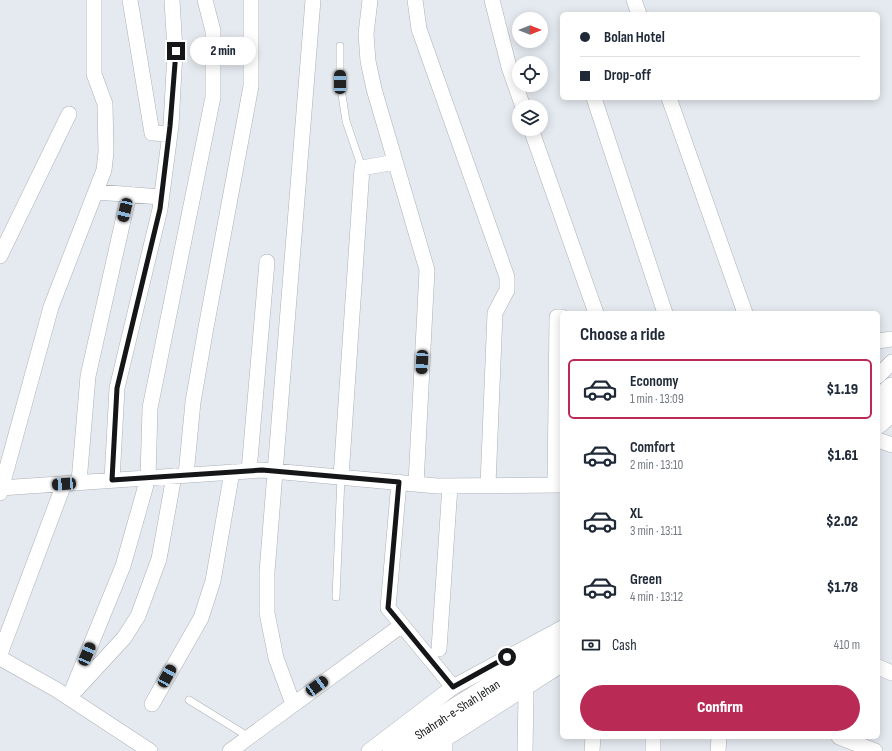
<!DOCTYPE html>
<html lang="en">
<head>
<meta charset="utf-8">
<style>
  :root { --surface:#fff; --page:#f2f2f3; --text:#1f2937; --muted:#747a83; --line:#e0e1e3; --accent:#b92a55 }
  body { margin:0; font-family:"Sofia Sans Condensed",sans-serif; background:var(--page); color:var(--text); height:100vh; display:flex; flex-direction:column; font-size:15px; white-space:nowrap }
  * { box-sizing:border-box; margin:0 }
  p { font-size:13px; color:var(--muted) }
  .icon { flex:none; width:22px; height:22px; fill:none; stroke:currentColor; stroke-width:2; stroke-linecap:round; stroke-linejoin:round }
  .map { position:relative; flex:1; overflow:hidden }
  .panel { position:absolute; left:560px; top:311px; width:320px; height:428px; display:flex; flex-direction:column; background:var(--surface); border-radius:6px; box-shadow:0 2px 10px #0003 }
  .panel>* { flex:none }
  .hud { position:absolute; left:560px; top:12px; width:320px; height:88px; border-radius:6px; box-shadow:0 2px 10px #0003; display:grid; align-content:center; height:88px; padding:0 20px; background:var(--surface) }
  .needle { width:26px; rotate:90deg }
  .tools { position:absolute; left:512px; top:12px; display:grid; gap:8px }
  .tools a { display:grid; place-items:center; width:36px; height:36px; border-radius:50%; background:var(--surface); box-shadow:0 2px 10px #0003; font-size:20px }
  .end { position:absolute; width:18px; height:18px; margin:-9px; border:5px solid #141618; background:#fff; box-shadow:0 0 0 2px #fff }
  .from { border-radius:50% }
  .bubble { position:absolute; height:28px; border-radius:14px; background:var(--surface); box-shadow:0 2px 10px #0003; font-size:13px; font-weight:800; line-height:28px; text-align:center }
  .car { position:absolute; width:12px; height:24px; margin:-12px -6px; border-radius:5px; box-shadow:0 0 3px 1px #0007; background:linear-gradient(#222 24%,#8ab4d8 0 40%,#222 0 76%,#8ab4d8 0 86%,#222 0) }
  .hud b { display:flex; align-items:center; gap:14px; height:38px; font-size:15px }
  .hud b+b { border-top:1px solid var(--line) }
  .hud i { width:10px; height:10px; background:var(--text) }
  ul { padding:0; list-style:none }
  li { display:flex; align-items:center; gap:12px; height:60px; margin:0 8px 6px; padding:0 12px; border:2px solid transparent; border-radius:6px }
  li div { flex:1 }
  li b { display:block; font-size:15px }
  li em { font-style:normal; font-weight:800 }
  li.current { border-color:var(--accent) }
  li>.icon { width:36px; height:36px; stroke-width:1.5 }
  h2 { padding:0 20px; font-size:18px; line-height:48px }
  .pay { display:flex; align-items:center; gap:10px; height:44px; padding:0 20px; font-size:15px }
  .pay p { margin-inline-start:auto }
  .action { display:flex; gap:8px; margin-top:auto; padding:8px 20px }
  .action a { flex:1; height:46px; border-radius:24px; background:var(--accent); color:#fff; font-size:16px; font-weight:800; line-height:46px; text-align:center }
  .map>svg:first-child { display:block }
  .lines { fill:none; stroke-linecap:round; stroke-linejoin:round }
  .lane-casing { stroke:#acb1b7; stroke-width:8 }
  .street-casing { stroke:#acb1b7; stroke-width:16 }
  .secondary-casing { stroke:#acb1b7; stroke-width:22 }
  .lane { stroke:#fff; stroke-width:7 }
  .street { stroke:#fff; stroke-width:15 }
  .secondary { stroke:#fff; stroke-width:21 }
  .route { stroke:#141618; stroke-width:5 }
  .labels { text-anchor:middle; stroke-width:3; stroke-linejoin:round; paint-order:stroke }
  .street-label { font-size:13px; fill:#141618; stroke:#fff }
</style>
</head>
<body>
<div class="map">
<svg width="892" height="751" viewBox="0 0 892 751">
  <rect width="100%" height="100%" fill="#e5eaf0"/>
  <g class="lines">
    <g class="lane-casing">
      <path id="lane" d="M340,46V82L346,121L362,168
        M336,597L341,477
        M189,700L249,737"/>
    </g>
    <g class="street-casing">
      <path id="street" d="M130,0L152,133L169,134
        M370,0L366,34L368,61L374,89L427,270L416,484
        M415,0L419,29L507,277V290L495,313L488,485
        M492,0L509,67L523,107
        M634,0L639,14
        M594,98L665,313
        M669,98L745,313
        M531,129L596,313
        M97,192L161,197
        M0,256L69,114
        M878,341L892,339
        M878,376L892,362
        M878,440L892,445
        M249,471L267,262
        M186,475L193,402L205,333L251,86V0
        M341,477L362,168L395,162
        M112,480L117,388L160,209L171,126L175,51L172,0
        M79,482L88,376L129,194
        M399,482L388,608L453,687
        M555,485L557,317H562
        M0,488L262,470L437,486L562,485
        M0,493L51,307L104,170L106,152L105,104L94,74V0
        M439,649L450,486
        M0,654L64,484
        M0,658L57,690L150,751
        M878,667L892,673
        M76,690L124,638L138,616L159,559L174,476
        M69,698L123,566L148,478L150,408L213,97V31L205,0
        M152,704L201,618L213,581L232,472
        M293,704L276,658L267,613V572L313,0
        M839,737L875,751
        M445,744V751
        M230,751L402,625
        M369,751L453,687L562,628
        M525,751L526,695
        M592,751L593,737
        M653,751V737
        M718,751L719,737"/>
    </g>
    <g class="secondary-casing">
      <path id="secondary" d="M878,401L892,388
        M878,423L892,411
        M393,751L431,724L562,642
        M421,751L562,661"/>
    </g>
    <use href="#lane" class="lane"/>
    <use href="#street" class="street"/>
    <use href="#secondary" class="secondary"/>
  </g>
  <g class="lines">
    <path class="route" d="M176,51L170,126L160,209L117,388L112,480L262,470L399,482L388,608L453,687L507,657"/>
  </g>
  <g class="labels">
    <g class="street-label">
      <text transform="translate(457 709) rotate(-33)" y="5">Shahrah-e-Shah Jehan</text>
    </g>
  </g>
</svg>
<div class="tools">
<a><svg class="needle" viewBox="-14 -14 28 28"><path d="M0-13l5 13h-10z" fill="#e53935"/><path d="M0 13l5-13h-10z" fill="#747a83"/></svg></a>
<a><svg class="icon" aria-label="locate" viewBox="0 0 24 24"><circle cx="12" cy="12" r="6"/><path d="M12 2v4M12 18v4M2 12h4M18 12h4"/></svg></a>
<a><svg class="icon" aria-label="layers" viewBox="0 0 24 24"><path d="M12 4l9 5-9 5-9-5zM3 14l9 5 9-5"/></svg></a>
</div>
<i class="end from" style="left:507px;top:657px"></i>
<i class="end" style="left:176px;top:51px"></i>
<div class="bubble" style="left:190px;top:37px;width:66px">2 min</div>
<i class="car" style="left:340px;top:82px;rotate:0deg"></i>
<i class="car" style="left:125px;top:210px;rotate:193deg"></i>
<i class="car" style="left:422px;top:362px;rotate:183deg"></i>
<i class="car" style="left:64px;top:484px;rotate:266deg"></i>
<i class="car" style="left:87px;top:654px;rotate:23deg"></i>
<i class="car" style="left:167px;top:676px;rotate:29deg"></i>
<i class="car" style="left:317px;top:686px;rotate:54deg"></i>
<div class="hud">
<b><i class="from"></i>Bolan Hotel</b>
<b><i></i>Drop-off</b>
</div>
<section class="panel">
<h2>Choose a ride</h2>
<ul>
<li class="current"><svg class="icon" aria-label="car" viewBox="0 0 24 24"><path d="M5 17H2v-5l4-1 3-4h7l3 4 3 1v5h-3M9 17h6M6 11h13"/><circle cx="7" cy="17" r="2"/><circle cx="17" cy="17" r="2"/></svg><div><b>Economy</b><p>1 min · 13:09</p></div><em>$1.19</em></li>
<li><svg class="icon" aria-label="car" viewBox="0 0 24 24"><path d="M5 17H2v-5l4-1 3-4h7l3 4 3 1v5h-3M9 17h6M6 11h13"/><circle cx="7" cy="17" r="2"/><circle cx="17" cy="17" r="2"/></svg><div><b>Comfort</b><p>2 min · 13:10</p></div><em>$1.61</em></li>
<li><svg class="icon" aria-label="car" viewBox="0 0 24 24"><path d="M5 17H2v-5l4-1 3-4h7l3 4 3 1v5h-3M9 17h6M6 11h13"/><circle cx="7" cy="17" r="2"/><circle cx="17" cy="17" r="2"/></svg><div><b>XL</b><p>3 min · 13:11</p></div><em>$2.02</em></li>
<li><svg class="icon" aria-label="car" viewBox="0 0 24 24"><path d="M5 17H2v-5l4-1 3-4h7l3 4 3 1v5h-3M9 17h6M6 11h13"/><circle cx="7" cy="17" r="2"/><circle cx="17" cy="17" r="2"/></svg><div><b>Green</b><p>4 min · 13:12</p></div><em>$1.78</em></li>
</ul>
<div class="pay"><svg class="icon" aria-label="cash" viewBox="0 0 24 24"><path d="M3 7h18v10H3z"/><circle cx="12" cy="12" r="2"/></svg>Cash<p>410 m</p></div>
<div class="action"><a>Confirm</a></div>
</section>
</div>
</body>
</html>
